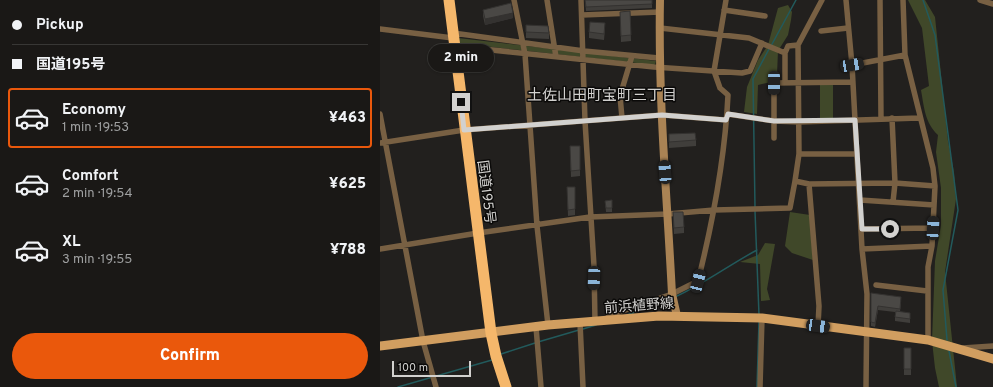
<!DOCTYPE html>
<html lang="en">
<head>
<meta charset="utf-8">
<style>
  :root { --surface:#1a1816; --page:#23211f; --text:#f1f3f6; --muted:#9fa0a1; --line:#383735; --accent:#ea580c }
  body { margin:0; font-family:Overpass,"Noto Sans JP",sans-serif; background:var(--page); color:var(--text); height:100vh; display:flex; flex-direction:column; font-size:15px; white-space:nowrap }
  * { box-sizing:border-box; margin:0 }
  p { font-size:13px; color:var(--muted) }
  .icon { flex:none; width:22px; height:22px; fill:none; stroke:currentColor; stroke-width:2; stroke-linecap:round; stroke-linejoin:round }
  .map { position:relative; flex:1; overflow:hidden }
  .sheet { display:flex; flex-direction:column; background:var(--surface); width:380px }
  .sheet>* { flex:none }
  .banner { display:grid; align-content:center; height:88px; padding:0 12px; background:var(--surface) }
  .scale { position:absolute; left:12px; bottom:10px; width:79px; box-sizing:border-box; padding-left:4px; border:2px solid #d2d1cf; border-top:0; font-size:11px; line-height:14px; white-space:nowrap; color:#d2d1cf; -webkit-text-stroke:3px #0b0a09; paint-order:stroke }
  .end { position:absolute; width:18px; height:18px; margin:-9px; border:5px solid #d2d1cf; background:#111; box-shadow:0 0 0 2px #111 }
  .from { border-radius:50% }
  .bubble { position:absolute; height:28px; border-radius:14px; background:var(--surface); box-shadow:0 1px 3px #0004,0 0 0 1px var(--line); font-size:13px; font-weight:800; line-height:28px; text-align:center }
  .car { position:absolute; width:12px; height:24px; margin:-12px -6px; border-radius:5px; box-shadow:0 0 3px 1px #0007; background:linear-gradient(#222 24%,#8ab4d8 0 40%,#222 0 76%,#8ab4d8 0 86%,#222 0) }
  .banner b { display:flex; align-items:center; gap:14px; height:38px; font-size:15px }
  .banner b+b { border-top:1px solid var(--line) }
  .banner i { width:10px; height:10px; background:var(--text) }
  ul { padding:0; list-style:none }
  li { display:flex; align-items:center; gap:12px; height:60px; margin:0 8px 6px; padding:0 4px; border:2px solid transparent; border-radius:4px }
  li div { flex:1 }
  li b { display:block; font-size:15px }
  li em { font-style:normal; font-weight:800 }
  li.on { border-color:var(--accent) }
  li>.icon { width:36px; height:36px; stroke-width:1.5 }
  .cta { display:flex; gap:8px; margin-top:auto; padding:8px 12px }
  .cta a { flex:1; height:46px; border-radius:24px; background:var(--accent); color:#fff; font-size:16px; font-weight:800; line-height:46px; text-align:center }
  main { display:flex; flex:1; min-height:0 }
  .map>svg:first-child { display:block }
  .green { fill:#404829 }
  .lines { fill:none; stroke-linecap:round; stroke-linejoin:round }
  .stream { stroke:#225a5c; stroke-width:1.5 }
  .street { stroke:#786043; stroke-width:5.5 }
  .secondary { stroke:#aa8354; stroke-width:8 }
  .primary { stroke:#d19e60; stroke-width:9 }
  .highway { stroke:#f5b76b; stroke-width:11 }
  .wall { fill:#403e3b }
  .shaded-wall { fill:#343230 }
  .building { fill:#4a4845; stroke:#343230 }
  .route { stroke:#d2d1cf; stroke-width:5 }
  .labels { text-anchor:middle; stroke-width:3; stroke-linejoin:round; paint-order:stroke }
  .street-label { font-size:14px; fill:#d2d1cf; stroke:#0b0a09 }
  .neighbourhood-label { font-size:15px; fill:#d2d1cf; stroke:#0b0a09 }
</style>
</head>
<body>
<main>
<section class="sheet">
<div class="banner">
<b><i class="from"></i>Pickup</b>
<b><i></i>国道195号</b>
</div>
<ul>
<li class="on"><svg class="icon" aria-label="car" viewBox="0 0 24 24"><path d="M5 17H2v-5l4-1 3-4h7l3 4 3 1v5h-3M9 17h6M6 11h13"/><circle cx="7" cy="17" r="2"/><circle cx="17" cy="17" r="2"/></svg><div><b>Economy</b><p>1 min · 19:53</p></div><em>¥463</em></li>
<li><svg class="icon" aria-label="car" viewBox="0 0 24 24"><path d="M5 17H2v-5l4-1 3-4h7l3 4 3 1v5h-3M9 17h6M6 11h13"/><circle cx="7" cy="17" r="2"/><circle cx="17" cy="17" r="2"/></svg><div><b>Comfort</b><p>2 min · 19:54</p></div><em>¥625</em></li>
<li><svg class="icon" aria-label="car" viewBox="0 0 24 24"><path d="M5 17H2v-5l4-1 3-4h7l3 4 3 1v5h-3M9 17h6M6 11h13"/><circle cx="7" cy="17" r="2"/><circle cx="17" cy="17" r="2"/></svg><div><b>XL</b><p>3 min · 19:55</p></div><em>¥788</em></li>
</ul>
<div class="cta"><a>Confirm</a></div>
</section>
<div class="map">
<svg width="613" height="387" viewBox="0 0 613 387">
  <rect width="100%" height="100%" fill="#22201e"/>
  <path class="green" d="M528,0H545L555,17L568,141L574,172L576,199L565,272L577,387H559L555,368L552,341L555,261L561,225V188L556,152L558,135C545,123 544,107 541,90L549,86L542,28Z
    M408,5L412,12L411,20L408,35L398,51L397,75L391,82L378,85L377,114L364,112L367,87L378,60L388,45L398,8Z
    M78,38L276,61L275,65L77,43Z
    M440,85H453V118H440Z
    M410,212L430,215L433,260L412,253L405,246Z
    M385,243L395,244L387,289L390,300L381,301L380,264L360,262L378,255Z"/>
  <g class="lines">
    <path class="stream" d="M543,0L555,35L578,210L563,290L567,340
      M391,46L416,0
      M375,207L373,79L389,49
      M375,211L379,315
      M295,297C324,284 349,265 377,250
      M247,315L290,299
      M203,329L216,325
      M158,342L199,330
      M569,351L576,387
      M121,354L155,343
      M18,387L112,360
      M377,387L379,321"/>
    <path class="street" d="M134,0L145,54L157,226L168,325
      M167,0L176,57
      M201,0L205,121L214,266L215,322
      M442,0L418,45L419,154L415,181L429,184L515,183L555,186
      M466,0L472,65L482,249L487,294L486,387
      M500,0L501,118
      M523,0L525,55
      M600,0L613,4
      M344,10L385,16
      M202,15L280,12
      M280,28L369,38L405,53
      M0,29L73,38
      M441,31L468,28
      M73,33L204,51L279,58
      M74,46L274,67L362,73L370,71L382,43
      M472,65L525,55L553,168L555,186L552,246L548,267V340
      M405,82V53L408,46L418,45
      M0,114L43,341L56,387
      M347,114L394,121L419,122L539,118
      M242,118L240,96L252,56
      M512,118L515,183L513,202
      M394,138V83L473,82
      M0,143L84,130L242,118L282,115L346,120
      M419,154H477
      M429,184L439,306L438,326
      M480,200L554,205
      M482,229L553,228
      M0,249L98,233L210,217L288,214L334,210L410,208L415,181
      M482,249L552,246
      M496,285L547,291
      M226,319L231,315L292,294L318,281C333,221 345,158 348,95L340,88L334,71L346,0
      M200,323L203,387
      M156,327L161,387
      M583,348L613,346
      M380,387L382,318"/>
    <path class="secondary" d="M280,0C278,98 287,196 292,294L297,316"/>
    <path class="primary" d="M0,346L168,325L279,316L382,318L548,340L613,359"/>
    <path class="highway" d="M69,0L111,333L116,356L126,387"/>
  </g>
  <path class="wall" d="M205,0H272V8L206,11Z
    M103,10L133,18L105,25L103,16Z
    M250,11L251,41L241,42L240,12Z
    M146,25L169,33V39L146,38Z
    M225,29L224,40L209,38V32Z
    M289,134L316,140V146L289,148Z
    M190,146H200V176L191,177Z
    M187,187H195V215L188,216Z
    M232,200V212H226L225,201Z
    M293,212L304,227V233L294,234Z
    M491,293L521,301L520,312L530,317V323L515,321V312L498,310L495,327L491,326Z
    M524,348H531V375H524Z"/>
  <path class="shaded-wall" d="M133,13V18L105,25V19Z
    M498,306V310L495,327V323Z"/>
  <path class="building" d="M205,0H272V4L206,7Z
    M131,3L133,13L105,19L103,10Z
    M250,11L251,35L241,36L240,12Z
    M210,22L225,23L224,34L209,32Z
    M146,25L168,26L169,33L146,32Z
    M315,133L316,140L289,142V134Z
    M190,146H200V170L191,171Z
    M187,187H195V209L188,210Z
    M232,200V208H226L225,201Z
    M293,212H303L304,227L294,228Z
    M491,293L521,297L520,309L498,306L495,323L491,322Z
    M516,311L530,313V319L515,317Z
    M524,348H531V369H524Z"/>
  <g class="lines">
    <path class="route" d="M81,102L84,130L282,115L346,120L348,114L394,121L475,120L482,229H510"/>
  </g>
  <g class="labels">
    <g class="street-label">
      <text transform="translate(107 192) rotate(83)" y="5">国道195号</text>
      <text transform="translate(259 305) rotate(-4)" y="5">前浜植野線</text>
    </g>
    <g class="neighbourhood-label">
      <text x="222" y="100">土佐山田町宝町三丁目</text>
    </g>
  </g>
</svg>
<div class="scale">100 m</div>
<i class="end from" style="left:510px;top:229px"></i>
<i class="end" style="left:81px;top:102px"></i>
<div class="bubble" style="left:48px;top:44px;width:66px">2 min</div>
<i class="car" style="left:472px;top:65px;rotate:81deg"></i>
<i class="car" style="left:394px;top:83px;rotate:180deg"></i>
<i class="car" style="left:285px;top:172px;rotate:356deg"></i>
<i class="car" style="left:553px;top:228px;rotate:3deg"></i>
<i class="car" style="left:214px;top:278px;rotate:182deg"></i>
<i class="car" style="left:318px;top:281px;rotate:14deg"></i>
<i class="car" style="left:438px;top:326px;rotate:98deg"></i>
</div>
</main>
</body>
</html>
